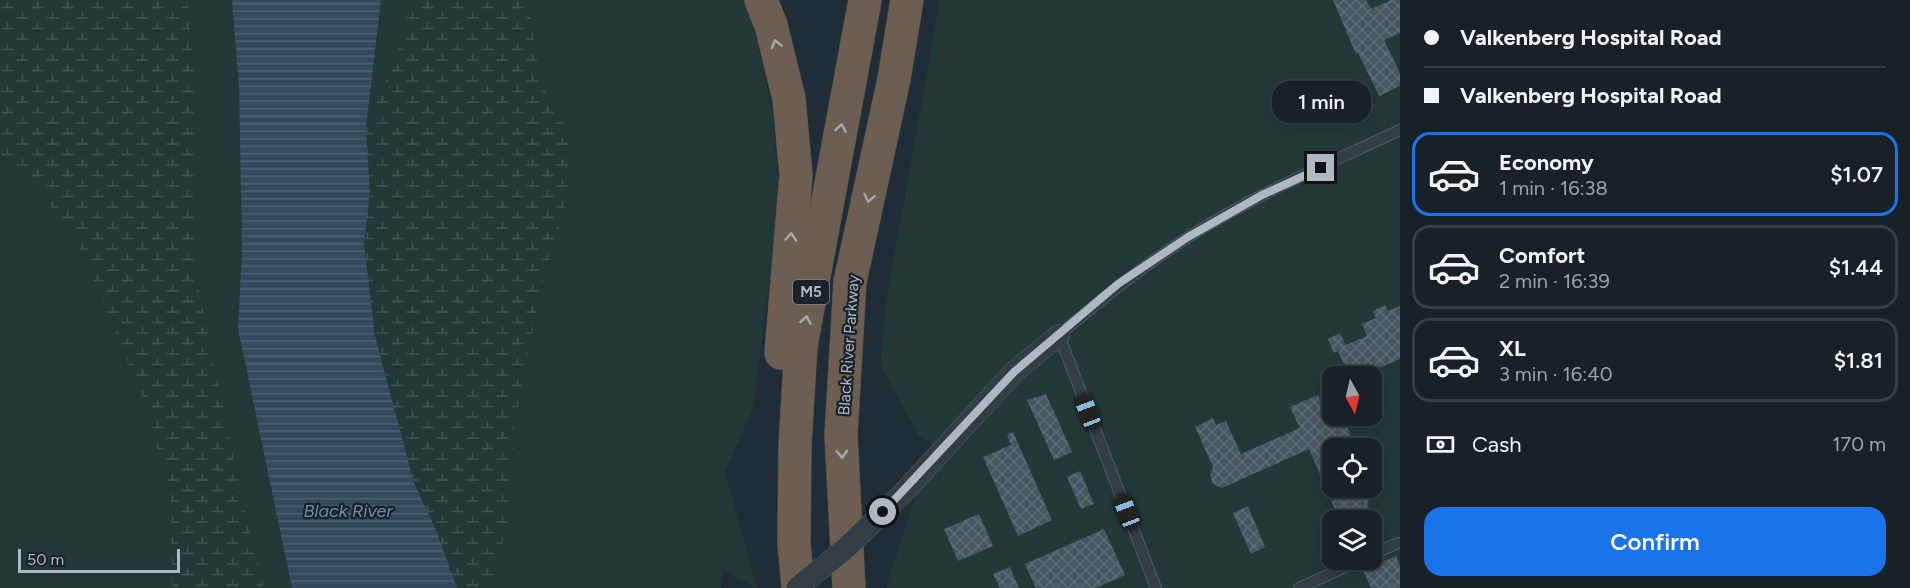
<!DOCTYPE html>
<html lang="en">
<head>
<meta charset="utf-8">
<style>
  :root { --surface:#182128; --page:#212930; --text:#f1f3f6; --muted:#9fa3a8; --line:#363e45; --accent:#1a73e8 }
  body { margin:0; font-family:Figtree,sans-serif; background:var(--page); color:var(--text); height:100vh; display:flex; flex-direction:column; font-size:22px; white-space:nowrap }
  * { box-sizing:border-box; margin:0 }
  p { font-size:20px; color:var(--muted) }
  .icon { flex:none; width:33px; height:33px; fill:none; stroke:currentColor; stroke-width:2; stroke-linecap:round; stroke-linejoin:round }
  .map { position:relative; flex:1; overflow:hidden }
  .panel { display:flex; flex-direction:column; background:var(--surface); width:510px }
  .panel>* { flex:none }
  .top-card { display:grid; align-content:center; height:132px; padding:0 24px; background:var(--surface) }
  .needle { width:39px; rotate:172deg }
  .buttons { position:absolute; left:1322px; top:366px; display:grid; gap:12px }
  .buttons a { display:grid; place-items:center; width:60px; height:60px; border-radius:12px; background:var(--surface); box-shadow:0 3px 15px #0003,0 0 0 2px var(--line); font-size:30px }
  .scale { position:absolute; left:18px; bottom:15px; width:162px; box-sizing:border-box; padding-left:6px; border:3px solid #adb8c3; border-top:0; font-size:16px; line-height:21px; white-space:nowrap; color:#adb8c3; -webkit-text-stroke:4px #19222b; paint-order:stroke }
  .end { position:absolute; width:27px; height:27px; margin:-14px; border:8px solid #adb8c3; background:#111; box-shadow:0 0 0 3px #111 }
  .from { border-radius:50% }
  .bubble { position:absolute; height:42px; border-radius:18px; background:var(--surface); box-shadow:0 3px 15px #0003,0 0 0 2px var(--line); font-size:20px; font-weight:600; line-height:42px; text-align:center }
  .car { position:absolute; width:18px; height:36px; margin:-18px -9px; border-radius:8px; box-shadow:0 0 4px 2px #0007; background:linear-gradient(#222 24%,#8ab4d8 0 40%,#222 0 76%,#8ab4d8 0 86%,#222 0) }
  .top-card b { display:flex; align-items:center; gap:21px; height:57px; font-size:22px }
  .top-card b+b { border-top:2px solid var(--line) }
  .top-card i { width:15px; height:15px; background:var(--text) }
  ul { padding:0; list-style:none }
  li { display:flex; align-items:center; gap:18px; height:84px; margin:0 12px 9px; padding:0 12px; border:3px solid var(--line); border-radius:18px }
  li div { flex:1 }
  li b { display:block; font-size:22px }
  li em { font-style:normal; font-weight:600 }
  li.on { border-color:var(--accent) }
  li>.icon { width:54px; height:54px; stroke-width:1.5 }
  .pay { display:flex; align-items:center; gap:15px; height:66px; padding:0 24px; font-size:22px }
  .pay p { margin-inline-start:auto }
  .primary-button { display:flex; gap:12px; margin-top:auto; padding:12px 24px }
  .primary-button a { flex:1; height:69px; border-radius:18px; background:var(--accent); color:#fff; font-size:24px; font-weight:600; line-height:69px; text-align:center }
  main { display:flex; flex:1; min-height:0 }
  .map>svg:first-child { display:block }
  .green { fill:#233938; fill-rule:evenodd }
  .wetland { fill:url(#wetland-marsh) }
  .water { fill:url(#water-rules) }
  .building { fill:url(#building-cross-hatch) }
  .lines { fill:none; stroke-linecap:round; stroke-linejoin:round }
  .service-casing { stroke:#515b64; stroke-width:12 }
  .minor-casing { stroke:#515b64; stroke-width:22 }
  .motorway-casing { stroke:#3e4851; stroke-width:34 }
  .service { stroke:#333d46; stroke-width:10 }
  .minor { stroke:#333d46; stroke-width:21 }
  .motorway { stroke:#6c5e50; stroke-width:33 }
  .minor-bridge-casing { stroke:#515b64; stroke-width:22; stroke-linecap:butt }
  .minor-bridge { stroke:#333d46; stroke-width:21 }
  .oneway { stroke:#a3aab2 }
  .route { stroke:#adb8c3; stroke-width:8 }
  .labels { text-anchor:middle; stroke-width:4.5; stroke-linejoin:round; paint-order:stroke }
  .shield { fill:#19222b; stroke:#818b95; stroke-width:1.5 }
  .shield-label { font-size:15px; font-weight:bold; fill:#adb8c3 }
  .street-label { font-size:16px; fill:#adb8c3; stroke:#19222b }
  .water-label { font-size:18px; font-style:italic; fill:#6e8ea7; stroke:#19222b }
</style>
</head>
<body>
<main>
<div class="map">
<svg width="1400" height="588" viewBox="0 0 1400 588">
  <defs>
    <pattern id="wetland-marsh" width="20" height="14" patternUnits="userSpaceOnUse" patternTransform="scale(1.5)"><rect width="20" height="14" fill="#233938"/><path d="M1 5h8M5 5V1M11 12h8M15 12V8" fill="none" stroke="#405453"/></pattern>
    <pattern id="water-rules" width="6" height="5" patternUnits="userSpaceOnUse" patternTransform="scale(1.5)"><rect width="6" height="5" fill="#334a5d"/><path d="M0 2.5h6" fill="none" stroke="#4e6273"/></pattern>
    <pattern id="building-cross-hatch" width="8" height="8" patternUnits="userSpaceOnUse" patternTransform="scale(1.5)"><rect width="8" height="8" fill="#485662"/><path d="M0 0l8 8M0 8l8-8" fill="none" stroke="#606c77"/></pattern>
  </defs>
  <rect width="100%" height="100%" fill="#202c36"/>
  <path class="green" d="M0,0H232L239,88L242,247L238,329L292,588H0Z
    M381,0H746L752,17L772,112L778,178L774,244L753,408L725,472L757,588L722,569L721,588H457L436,530L414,483L375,336L364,243L370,192L366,128Z
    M940,0H1400V588H886L918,488L948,455L919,436L880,364L887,296ZM1332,376H1371V416H1332ZM1332,448H1371V488H1332ZM1332,520H1371V560H1332Z"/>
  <path class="wetland" d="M0,0H187L195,84L193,196L198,287L243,504L264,588H173L170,492L142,396L78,243L35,185L0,157Z
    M411,0H527L541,82L572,139L570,192L542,283L515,422L507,527L489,588H457L436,530L414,483L385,379L375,336L364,243L370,192L366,128L394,62Z"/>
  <path class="water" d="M232,0H381L366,128L370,192L364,243L375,336L414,483L436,530L457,588H292L238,329L242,247L239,88Z"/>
  <path class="building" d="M1333,0H1366L1371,9L1391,0H1400V33L1384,40L1400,73V86L1379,96L1358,53L1356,54Z
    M1385,305L1388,311L1400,306V359L1360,376H1354L1352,372L1348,373L1338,351L1334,353L1328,339L1340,333L1346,345L1367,336L1362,324L1376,318L1373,311Z
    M1046,394L1072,452L1054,460L1027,400Z
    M1318,395L1328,418L1343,416L1356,448H1332V488H1365L1360,490L1368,495L1370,499L1367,504L1382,538L1371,543V520H1332V513L1336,512L1309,449L1222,488L1213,484L1210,475L1213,467L1195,427L1213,418L1216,425L1226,421L1241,454L1300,428L1290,407Z
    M1013,432L1052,520L1018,536L983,457L1011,445L1007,435Z
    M1080,471L1094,504L1081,509L1067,477Z
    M1248,506L1265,547L1251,554L1233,513Z
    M979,514L993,546L958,561L944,529Z
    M1104,529L1125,575L1096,588H1036L1025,564Z
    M1396,556L1400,566V588H1371L1363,570Z
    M1010,567L1019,588H1000L993,574Z"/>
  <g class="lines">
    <g class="service-casing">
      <path id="service" d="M1371,555L1398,543
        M1156,588L1059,335C1100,300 1141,267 1187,238C1254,195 1328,164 1400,130
        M1299,588L1361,560"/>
    </g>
    <g class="minor-casing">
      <path id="minor" d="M906,490L1014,372L1059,335"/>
    </g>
    <g class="motorway-casing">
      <path id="motorway" d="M761,0L771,25L789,99L796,175L781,353
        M798,588L794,542L795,445L801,346L865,0
        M849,588L841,435L850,282L894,79L907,0"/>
    </g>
    <use href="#service" class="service"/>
    <use href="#minor" class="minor"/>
    <use href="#motorway" class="motorway"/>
    <g class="minor-bridge-casing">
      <path id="minor-bridge" d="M797,588L846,548L906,490"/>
    </g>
    <use href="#minor-bridge" class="minor-bridge"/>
  </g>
  <defs><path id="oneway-chevron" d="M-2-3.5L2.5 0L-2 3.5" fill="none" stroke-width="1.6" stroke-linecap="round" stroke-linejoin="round" transform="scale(1.5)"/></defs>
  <g class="oneway">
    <use href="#oneway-chevron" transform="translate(776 44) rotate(-104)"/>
    <use href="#oneway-chevron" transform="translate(841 128) rotate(-80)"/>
    <use href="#oneway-chevron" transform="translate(869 198) rotate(102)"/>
    <use href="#oneway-chevron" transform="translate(791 237) rotate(-85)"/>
    <use href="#oneway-chevron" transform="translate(806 320) rotate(-80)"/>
    <use href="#oneway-chevron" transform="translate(842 454) rotate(87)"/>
  </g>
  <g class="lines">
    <path class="route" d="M883,512L1014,372L1118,284L1188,237L1262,195L1321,168"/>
  </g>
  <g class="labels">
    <rect class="shield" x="793" y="280" width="36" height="24" rx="4.5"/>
    <g class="shield-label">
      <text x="811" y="297">M5</text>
    </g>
    <g class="street-label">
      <text transform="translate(848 345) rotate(-86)" y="6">Black River Parkway</text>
    </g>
    <g class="water-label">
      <text x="348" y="517">Black River</text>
    </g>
  </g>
</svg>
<div class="buttons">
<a><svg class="needle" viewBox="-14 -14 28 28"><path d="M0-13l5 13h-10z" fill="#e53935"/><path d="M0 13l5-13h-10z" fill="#9fa3a8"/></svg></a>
<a><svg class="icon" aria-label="locate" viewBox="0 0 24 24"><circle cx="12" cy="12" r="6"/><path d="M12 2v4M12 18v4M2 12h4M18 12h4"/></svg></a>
<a><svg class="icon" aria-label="layers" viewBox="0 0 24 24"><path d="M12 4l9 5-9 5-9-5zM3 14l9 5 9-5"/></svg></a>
</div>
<div class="scale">50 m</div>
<i class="end from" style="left:883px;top:512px"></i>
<i class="end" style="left:1321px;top:168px"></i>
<div class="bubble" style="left:1272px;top:81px;width:99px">1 min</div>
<i class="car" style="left:1088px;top:412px;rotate:339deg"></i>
<i class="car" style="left:1127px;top:512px;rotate:339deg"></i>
</div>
<section class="panel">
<div class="top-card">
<b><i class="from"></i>Valkenberg Hospital Road</b>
<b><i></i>Valkenberg Hospital Road</b>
</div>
<ul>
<li class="on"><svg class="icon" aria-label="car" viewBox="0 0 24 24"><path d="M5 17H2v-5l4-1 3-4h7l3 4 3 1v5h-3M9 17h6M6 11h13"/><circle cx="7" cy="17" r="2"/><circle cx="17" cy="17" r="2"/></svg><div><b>Economy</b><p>1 min · 16:38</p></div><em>$1.07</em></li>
<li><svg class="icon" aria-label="car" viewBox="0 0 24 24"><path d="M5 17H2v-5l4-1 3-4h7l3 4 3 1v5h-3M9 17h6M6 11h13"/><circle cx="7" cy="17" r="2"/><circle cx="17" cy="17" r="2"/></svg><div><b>Comfort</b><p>2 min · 16:39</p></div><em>$1.44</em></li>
<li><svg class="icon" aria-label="car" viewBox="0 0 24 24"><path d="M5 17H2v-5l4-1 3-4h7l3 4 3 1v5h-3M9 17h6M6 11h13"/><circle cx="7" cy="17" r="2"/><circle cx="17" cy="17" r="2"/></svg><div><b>XL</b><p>3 min · 16:40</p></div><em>$1.81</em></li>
</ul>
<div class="pay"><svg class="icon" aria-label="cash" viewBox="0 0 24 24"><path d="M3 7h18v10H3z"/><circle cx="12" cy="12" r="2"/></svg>Cash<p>170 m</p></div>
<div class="primary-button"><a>Confirm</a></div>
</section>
</main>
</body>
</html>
